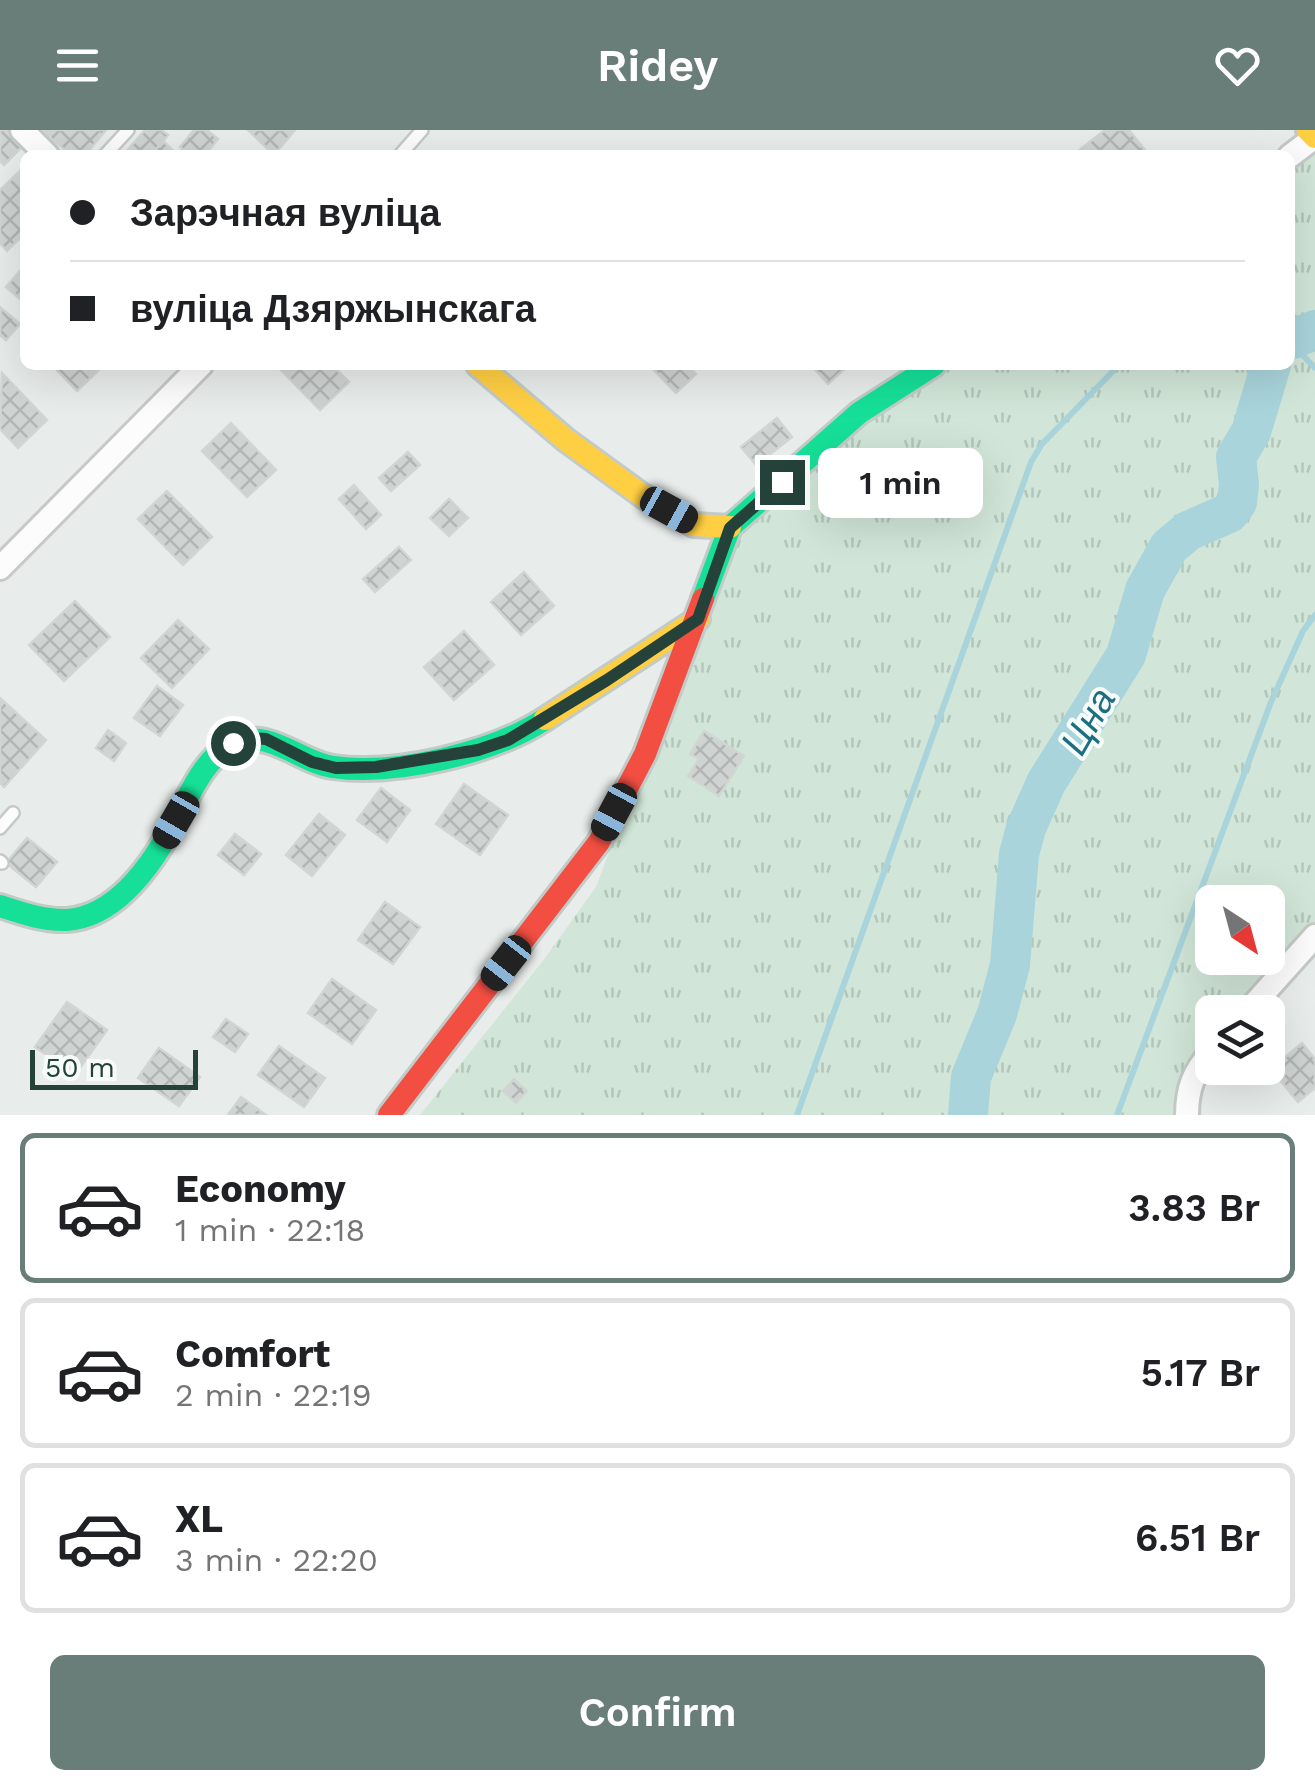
<!DOCTYPE html>
<html lang="en">
<head>
<meta charset="utf-8">
<style>
  :root { --surface:#fff; --page:#f2f2f2; --text:#202124; --muted:#757577; --line:#e0e0e0; --accent:#697e78 }
  body { margin:0; font-family:"Work Sans",sans-serif; background:var(--page); color:var(--text); height:100vh; display:flex; flex-direction:column; font-size:38px; white-space:nowrap }
  * { box-sizing:border-box; margin:0 }
  p { font-size:32px; color:var(--muted) }
  .icon { flex:none; width:55px; height:55px; fill:none; stroke:currentColor; stroke-width:2; stroke-linecap:round; stroke-linejoin:round }
  .map { position:relative; height:985px; overflow:hidden }
  .side { display:flex; flex-direction:column; background:var(--surface); flex:1 }
  .side>* { flex:none }
  .guide { position:absolute; left:20px; top:20px; width:1275px; height:220px; border-radius:15px; box-shadow:0 10px 40px #0002; display:grid; align-content:center; height:220px; padding:0 50px; background:var(--surface) }
  .needle { width:65px; rotate:144deg }
  .buttons { position:absolute; left:1195px; top:755px; display:grid; gap:20px }
  .buttons a { display:grid; place-items:center; width:90px; height:90px; border-radius:15px; background:var(--surface); box-shadow:0 10px 40px #0002; font-size:50px }
  .scale { position:absolute; left:30px; bottom:25px; width:168px; box-sizing:border-box; padding-left:10px; border:5px solid #24423a; border-top:0; font-size:28px; line-height:35px; white-space:nowrap; color:#24423a; -webkit-text-stroke:8px #f7fbf9; paint-order:stroke }
  .end { position:absolute; width:45px; height:45px; margin:-22px; border:12px solid #24423a; background:#fff; box-shadow:0 0 0 5px #fff }
  .from { border-radius:50% }
  .bubble { position:absolute; height:70px; border-radius:15px; background:var(--surface); box-shadow:0 10px 40px #0002; font-size:32px; font-weight:600; line-height:70px; text-align:center }
  .car { position:absolute; width:30px; height:60px; margin:-30px -15px; border-radius:12px; box-shadow:0 0 8px 2px #0007; background:linear-gradient(#222 24%,#8ab4d8 0 40%,#222 0 76%,#8ab4d8 0 86%,#222 0) }
  .guide b { display:flex; align-items:center; gap:35px; height:95px; font-size:38px }
  .guide b+b { border-top:2px solid var(--line) }
  .guide i { width:25px; height:25px; background:var(--text) }
  ul { padding:18px 0 0; list-style:none }
  li { display:flex; align-items:center; gap:30px; height:150px; margin:0 20px 15px; padding:0 30px; border:5px solid var(--line); border-radius:15px }
  li div { flex:1 }
  li b { display:block; font-size:38px }
  li em { font-style:normal; font-weight:600 }
  li.selected { border-color:var(--accent) }
  li>.icon { width:90px; height:90px; stroke-width:1.5 }
  .primary-button { display:flex; gap:20px; margin-top:auto; padding:20px 50px }
  .primary-button a { flex:1; height:115px; border-radius:15px; background:var(--accent); color:#fff; font-size:40px; font-weight:600; line-height:115px; text-align:center }
  header { display:flex; justify-content:space-between; align-items:center; height:130px; padding:0 50px; background:var(--accent); color:#fff; font-size:45px; font-weight:600 }
  .map>svg:first-child { display:block }
  .grass { fill:url(#grass-tufts); fill-rule:evenodd }
  .lines { fill:none; stroke-linecap:round; stroke-linejoin:round }
  .stream { stroke:#a9d4db; stroke-width:6 }
  .river { stroke:#a9d4db; stroke-width:40 }
  .building { fill:url(#building-cross-hatch); stroke:#d1d6d4; stroke-width:2.5 }
  .lane-casing { stroke:#c5cac8; stroke-width:16 }
  .street-casing { stroke:#c5cac8; stroke-width:28 }
  .fast-casing { stroke:#c3cbc8; stroke-width:28 }
  .slow-casing { stroke:#c3cbc8; stroke-width:28 }
  .jam-casing { stroke:#c3cbc8; stroke-width:28 }
  .lane { stroke:#fcfcfc; stroke-width:11 }
  .street { stroke:#fcfcfc; stroke-width:22 }
  .fast { stroke:#16e098; stroke-width:22 }
  .slow { stroke:#ffcf43; stroke-width:22 }
  .jam { stroke:#f24e42; stroke-width:22 }
  .route { stroke:#24423a; stroke-width:12 }
  .labels { text-anchor:middle; stroke-width:8; stroke-linejoin:round; paint-order:stroke }
  .water-label { font-size:38px; font-style:italic; fill:#1c6f80; stroke:#f7fbf9 }
</style>
</head>
<body>
<header><svg class="icon" aria-label="menu" viewBox="0 0 24 24"><path d="M4 6h16M4 12h16M4 18h16"/></svg>Ridey<svg class="icon" aria-label="heart" viewBox="0 0 24 24"><path d="M12 20l-8-8c-3-5 5-10 8-4 3-6 11-1 8 4z"/></svg></header>
<div class="map">
<svg width="1315" height="985" viewBox="0 0 1315 985">
  <defs>
    <pattern id="grass-tufts" width="24" height="20" patternUnits="userSpaceOnUse" patternTransform="scale(2.5)"><rect width="24" height="20" fill="#d1e6d8"/><path d="M3 7l-1-3M5 7V3M7 7l1-3M15 17l-1-3M17 17v-4M19 17l1-3" fill="none" stroke="#b3c6ba"/></pattern>
    <pattern id="building-cross-hatch" width="8" height="8" patternUnits="userSpaceOnUse" patternTransform="scale(2.5)"><rect width="8" height="8" fill="#cfd4d2"/><path d="M0 0l8 8M0 8l8-8" fill="none" stroke="#b2b7b5"/></pattern>
  </defs>
  <rect width="100%" height="100%" fill="#e8edeb"/>
  <path class="grass" d="M1315,0V806L1247,882H1212V921L1187,985H420L545,828L596,757L730,397L934,235H1290V26ZM1212,772H1268V828H1212Z"/>
  <g class="lines">
    <path class="stream" d="M1290,212L1315,238
      M797,985L1031,332L1042,314L1119,235
      M1117,985L1271,572L1303,501L1315,485"/>
    <path class="river" d="M1290,210L1315,200
      M968,985L971,947L997,884L1010,835L1019,724L1026,698L1046,653L1126,525L1145,460L1169,417L1188,401L1229,383L1237,372L1239,355L1236,327L1251,302L1271,235"/>
  </g>
  <path class="building" d="M0,0H9L24,15L4,35L0,31Z
    M41,0H106L85,25H71Z
    M145,0H161L168,5L151,25H123Z
    M194,0H207L218,9L205,25H189L180,17Z
    M248,0H295L274,25Z
    M1105,0H1129L1145,20L1138,25H1073Z
    M163,11L178,25H151Z
    M23,38L25,70L20,75L25,103L7,121L0,113V60Z
    M25,135V173L6,157Z
    M1,178L20,194L6,210L0,205Z
    M52,235H104L77,261Z
    M276,235H332L349,252L320,280Z
    M649,235H687L696,244L676,263Z
    M811,235H849L828,254Z
    M2,243L47,290L18,318L0,299Z
    M777,288L792,307L756,335L741,317Z
    M231,293L276,340L247,367L202,321Z
    M408,322L420,335L391,361L379,348Z
    M354,355L381,385L366,399L339,369Z
    M167,361L212,407L183,435L138,389Z
    M449,369L468,388L449,406L430,388Z
    M399,417L411,430L375,462L363,449Z
    M524,442L554,476L521,505L491,472Z
    M75,471L110,507L64,551L29,515Z
    M178,490L209,519L172,558L141,528Z
    M464,501L494,535L454,570L424,537Z
    M157,556L183,575L160,606L134,588Z
    M0,568L46,610L4,657L0,653Z
    M108,600L126,613L114,631L96,618Z
    M704,601L744,626L719,666L688,646L699,629L690,624Z
    M464,654L508,685L480,725L436,694Z
    M381,658L410,680L387,712L357,690Z
    M319,684L345,705L312,746L286,725Z
    M235,704L261,724L244,745L218,725Z
    M27,708L57,732L36,757L6,733Z
    M385,772L420,797L393,834L358,810Z
    M332,849L376,880L352,914L308,883Z
    M67,872L107,900L75,945L35,917Z
    M226,889L248,904L235,922L213,907Z
    M1302,913L1315,929V958L1298,972L1279,949L1286,943L1278,933Z
    M279,916L325,948L304,977L258,945Z
    M159,918L200,947L179,976L138,948Z
    M514,949L527,961L516,973L503,961Z
    M241,967L266,985H228Z"/>
  <g class="lines">
    <g class="lane-casing">
      <path id="lane" d="M105,25L128,0
        M400,25L422,0
        M0,698L13,683
        M0,731L2,733"/>
    </g>
    <g class="street-casing">
      <path id="street" d="M22,0L47,25
        M1290,26L1315,7
        M0,438L201,235
        M1247,882L1315,806
        M1187,985C1187,957 1194,942 1212,921"/>
    </g>
    <g class="fast-casing">
      <path id="fast" d="M703,469L730,397L859,283L934,235
        M0,776C21,783 44,791 67,790C122,786 160,723 182,678C194,655 208,626 233,614C268,597 299,632 333,637C395,646 493,623 545,589"/>
    </g>
    <g class="slow-casing">
      <path id="slow" d="M1308,0L1315,7
        M478,235L566,310L643,366L694,395L730,397
        M545,589L698,489"/>
    </g>
    <g class="jam-casing">
      <path id="jam" d="M389,985L599,712L645,624L703,469"/>
    </g>
    <use href="#lane" class="lane"/>
    <use href="#street" class="street"/>
    <use href="#fast" class="fast"/>
    <use href="#slow" class="slow"/>
    <use href="#jam" class="jam"/>
  </g>
  <g class="lines">
    <path class="route" d="M233,613L252,608L266,609L312,632L336,638L376,637L478,620L508,610L607,550L698,489L730,398L782,352"/>
  </g>
  <g class="labels">
    <g class="water-label">
      <text transform="translate(1088 591) rotate(-60)" y="13">Цна</text>
    </g>
  </g>
</svg>
<div class="buttons">
<a><svg class="needle" viewBox="-14 -14 28 28"><path d="M0-13l5 13h-10z" fill="#e53935"/><path d="M0 13l5-13h-10z" fill="#757577"/></svg></a>
<a><svg class="icon" aria-label="layers" viewBox="0 0 24 24"><path d="M12 4l9 5-9 5-9-5zM3 14l9 5 9-5"/></svg></a>
</div>
<div class="scale">50 m</div>
<i class="end from" style="left:233px;top:613px"></i>
<i class="end" style="left:782px;top:352px"></i>
<div class="bubble" style="left:818px;top:318px;width:165px">1 min</div>
<i class="car" style="left:669px;top:380px;rotate:119deg"></i>
<i class="car" style="left:614px;top:682px;rotate:208deg"></i>
<i class="car" style="left:176px;top:690px;rotate:210deg"></i>
<i class="car" style="left:506px;top:833px;rotate:218deg"></i>
<div class="guide">
<b><i class="from"></i>Зарэчная вуліца</b>
<b><i></i>вуліца Дзяржынскага</b>
</div>
</div>
<section class="side">
<ul>
<li class="selected"><svg class="icon" aria-label="car" viewBox="0 0 24 24"><path d="M5 17H2v-5l4-1 3-4h7l3 4 3 1v5h-3M9 17h6M6 11h13"/><circle cx="7" cy="17" r="2"/><circle cx="17" cy="17" r="2"/></svg><div><b>Economy</b><p>1 min · 22:18</p></div><em>3.83 Br</em></li>
<li><svg class="icon" aria-label="car" viewBox="0 0 24 24"><path d="M5 17H2v-5l4-1 3-4h7l3 4 3 1v5h-3M9 17h6M6 11h13"/><circle cx="7" cy="17" r="2"/><circle cx="17" cy="17" r="2"/></svg><div><b>Comfort</b><p>2 min · 22:19</p></div><em>5.17 Br</em></li>
<li><svg class="icon" aria-label="car" viewBox="0 0 24 24"><path d="M5 17H2v-5l4-1 3-4h7l3 4 3 1v5h-3M9 17h6M6 11h13"/><circle cx="7" cy="17" r="2"/><circle cx="17" cy="17" r="2"/></svg><div><b>XL</b><p>3 min · 22:20</p></div><em>6.51 Br</em></li>
</ul>
<div class="primary-button"><a>Confirm</a></div>
</section>
</body>
</html>
